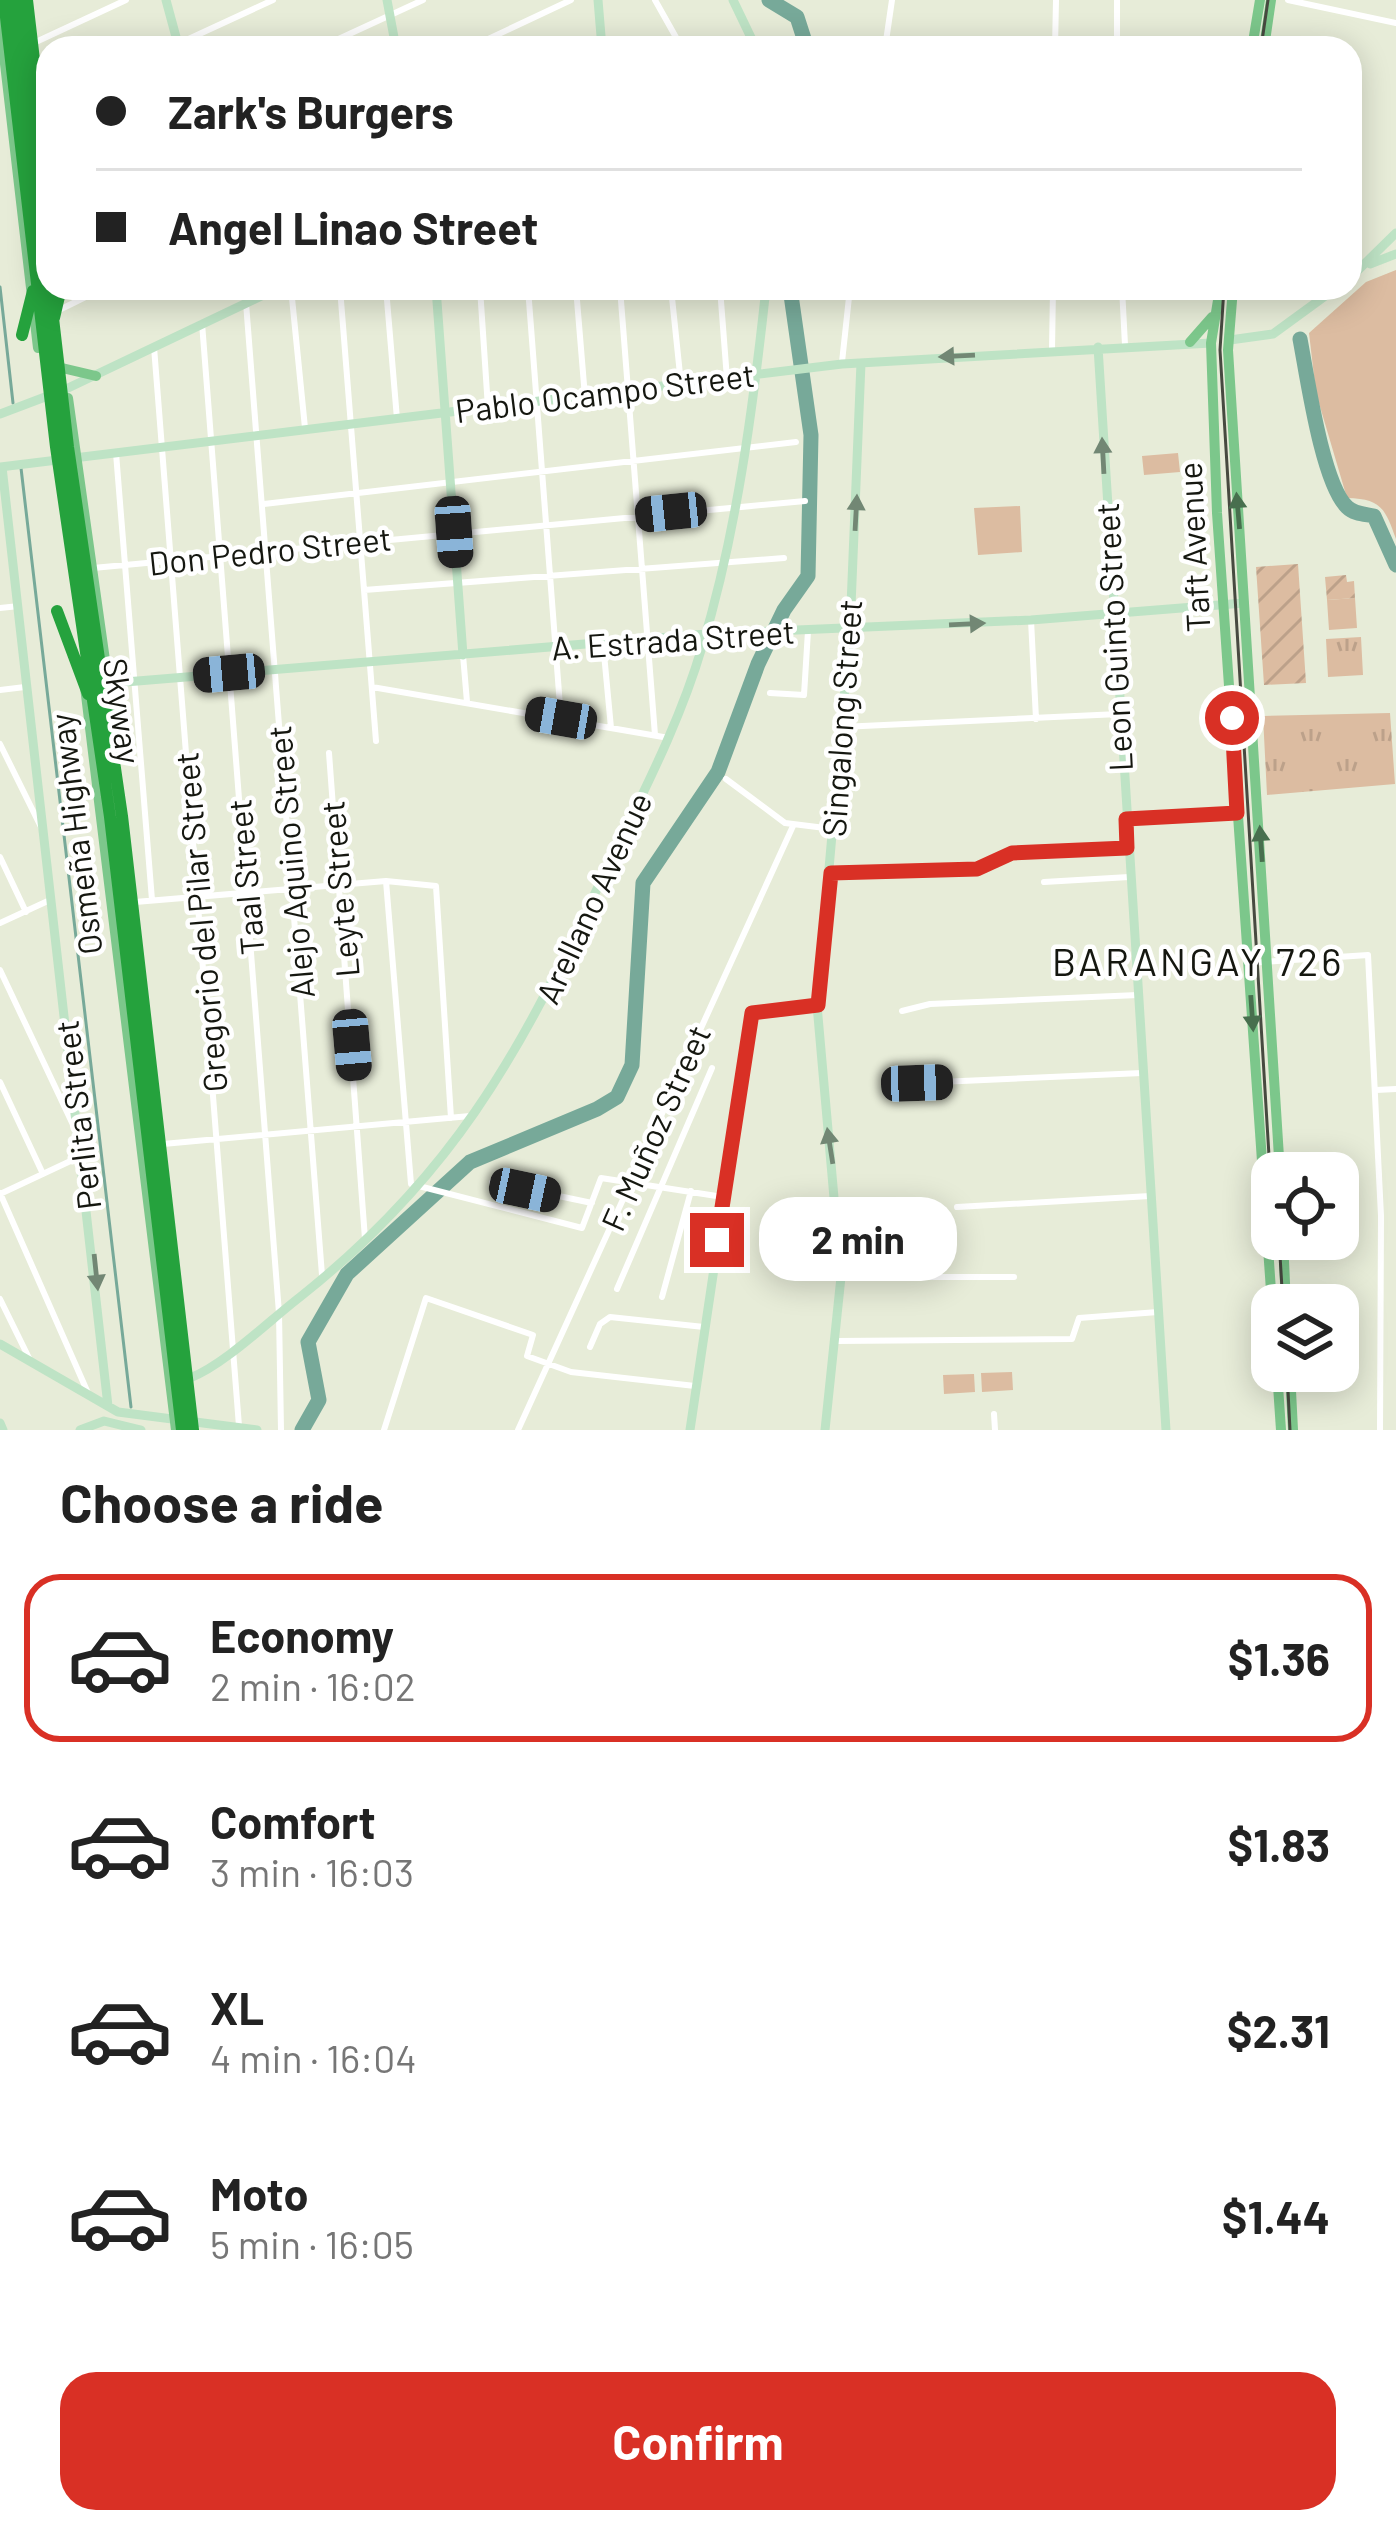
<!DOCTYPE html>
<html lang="en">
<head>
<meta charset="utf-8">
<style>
  :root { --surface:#fff; --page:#f2f2f2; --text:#222; --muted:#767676; --line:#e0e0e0; --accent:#d93025 }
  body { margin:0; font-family:Barlow,sans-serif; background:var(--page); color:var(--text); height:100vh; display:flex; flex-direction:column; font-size:45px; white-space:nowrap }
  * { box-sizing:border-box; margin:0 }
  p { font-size:39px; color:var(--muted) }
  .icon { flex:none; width:66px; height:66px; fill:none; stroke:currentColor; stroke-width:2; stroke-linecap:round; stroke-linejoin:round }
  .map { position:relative; height:1430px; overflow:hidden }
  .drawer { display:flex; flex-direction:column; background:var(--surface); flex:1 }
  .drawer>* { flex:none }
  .top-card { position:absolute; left:36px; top:36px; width:1326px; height:264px; border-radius:36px; box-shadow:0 6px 30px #0003; display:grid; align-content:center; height:264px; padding:0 60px; background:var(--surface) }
  .tools { position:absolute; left:1251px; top:1152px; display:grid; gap:24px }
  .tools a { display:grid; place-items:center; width:108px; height:108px; border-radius:24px; background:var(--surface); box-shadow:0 6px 30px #0003; font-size:60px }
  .end { position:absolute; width:54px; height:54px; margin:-27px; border:15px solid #d93025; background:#fff; box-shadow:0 0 0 6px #fff }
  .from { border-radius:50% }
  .bubble { position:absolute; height:84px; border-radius:36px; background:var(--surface); box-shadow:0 6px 30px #0003; font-size:39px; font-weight:700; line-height:84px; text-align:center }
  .car { position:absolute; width:36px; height:72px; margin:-36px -18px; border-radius:15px; box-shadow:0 0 9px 3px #0007; background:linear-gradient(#222 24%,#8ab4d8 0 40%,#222 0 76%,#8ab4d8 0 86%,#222 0) }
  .top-card b { display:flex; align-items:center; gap:42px; height:114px; font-size:45px }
  .top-card b+b { border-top:3px solid var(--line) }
  .top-card i { width:30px; height:30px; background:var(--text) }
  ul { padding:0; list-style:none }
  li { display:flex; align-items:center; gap:36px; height:168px; margin:0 24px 18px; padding:0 36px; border:6px solid transparent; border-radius:36px }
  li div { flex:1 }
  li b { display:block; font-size:45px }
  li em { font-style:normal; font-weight:700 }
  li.on { border-color:var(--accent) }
  li>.icon { width:108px; height:108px; stroke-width:1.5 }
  h2 { padding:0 60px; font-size:54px; line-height:144px }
  .cta { display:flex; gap:24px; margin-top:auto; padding:24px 60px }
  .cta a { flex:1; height:138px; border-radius:36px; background:var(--accent); color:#fff; font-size:48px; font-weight:700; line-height:138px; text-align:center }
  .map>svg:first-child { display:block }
  .grass { fill:#dcbca1 }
  .park { fill:url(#park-tufts) }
  .garden { fill:url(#garden-furrows) }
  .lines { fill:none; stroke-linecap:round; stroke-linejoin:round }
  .stream { stroke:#77a999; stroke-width:3 }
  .river { stroke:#77a999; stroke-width:15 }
  .street { stroke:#fff; stroke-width:6 }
  .secondary { stroke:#bee3c5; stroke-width:9 }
  .primary { stroke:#7cc78b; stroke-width:10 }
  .highway { stroke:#25a23d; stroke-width:12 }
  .tram { stroke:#474a40; stroke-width:3 }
  .oneway { fill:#728774 }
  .oneway2 { fill:#486f4e }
  .route { stroke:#d93025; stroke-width:15 }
  .labels { text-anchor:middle; stroke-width:9; stroke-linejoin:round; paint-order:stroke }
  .street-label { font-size:33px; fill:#151710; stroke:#fff }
  .quarter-label { font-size:39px; letter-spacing:3px; fill:#151710; stroke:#fff }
</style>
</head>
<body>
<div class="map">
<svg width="1396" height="1430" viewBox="0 0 1396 1430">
  <defs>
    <pattern id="park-tufts" width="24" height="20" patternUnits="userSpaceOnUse" patternTransform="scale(3)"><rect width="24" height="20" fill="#dcbca1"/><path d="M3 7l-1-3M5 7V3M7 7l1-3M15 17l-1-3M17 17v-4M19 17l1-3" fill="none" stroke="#bca18a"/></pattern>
    <pattern id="garden-furrows" width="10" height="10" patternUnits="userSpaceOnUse" patternTransform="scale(3)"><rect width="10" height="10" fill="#dcbca1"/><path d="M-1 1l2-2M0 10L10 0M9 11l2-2" fill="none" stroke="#bca18a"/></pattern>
  </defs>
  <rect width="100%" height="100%" fill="#e7ecd8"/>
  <path class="grass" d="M1396,270V539C1385,508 1381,499 1347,498L1316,393L1309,333L1366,282Z
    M1178,453L1180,472L1144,475L1142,456Z
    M1020,506L1022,552L978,555L974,508Z
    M1012,1372L1013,1390L982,1392L981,1373Z
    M974,1374L975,1392L944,1394L943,1375Z"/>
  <path class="park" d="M1355,598L1357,628L1329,630L1327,600Z
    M1361,637L1363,675L1328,677L1326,639Z
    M1390,713L1395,784L1267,795L1263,716Z"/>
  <path class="garden" d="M1298,564L1306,683L1264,685L1256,567Z
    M1346,575L1347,582L1354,581L1355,598L1327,600L1325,577Z"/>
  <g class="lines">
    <path class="stream" d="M0,287L13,403
      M21,468L131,1407"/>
    <path class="river" d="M769,0L797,17L807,48
      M1300,339C1307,375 1322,483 1347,507C1354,514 1364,514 1374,516L1396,565
      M302,1430L319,1400L308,1342L347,1274L470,1162L597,1109L617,1097L632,1065L643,883L718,772L758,664L784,610L808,576L811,435L790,288"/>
    <path class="street" d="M655,0L682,48
      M1117,0V48
      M1288,0L1396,23
      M38,41L126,0
      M169,48L273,0
      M319,48L423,0
      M469,48L571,0
      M885,48L892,0
      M1055,48L1056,0
      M1350,123H1355
      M291,288L305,428
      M340,288L376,741
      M386,288L397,419
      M480,288L488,408
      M528,288L561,719
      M576,288L585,397
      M620,288L655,735
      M671,288L681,384
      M720,288L727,379
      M1122,288L1125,345
      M246,303L322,1275
      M55,312L104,288
      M202,323L279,1313L281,1430
      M154,347L239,1426
      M1052,350L1053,288
      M842,362L850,288
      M116,453L152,900
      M264,504L796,442
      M93,568L805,501
      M364,590L784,558
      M0,608L19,606
      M1031,620L1036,719
      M603,643L611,728
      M463,655L467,702
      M372,687L669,738
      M0,690L25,687
      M770,693L804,695L808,631
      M841,727L1119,714
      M0,744L41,827
      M329,753L365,1239
      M726,779L785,823L833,829
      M1127,819L1237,813
      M0,857L26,912
      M831,873L977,869L1012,853L1127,848
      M386,881L411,1184L582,1228L601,1178L723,1197
      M1044,882L1129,877
      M135,902L386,881L436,886L451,1118
      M0,923L50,900
      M1248,963L1368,955L1381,1216L1380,1430
      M0,970L75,1129
      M902,1011L930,1004L1138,995
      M0,1082L43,1174
      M917,1083L1142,1073
      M1376,1090L1396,1089
      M163,1144L470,1116
      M492,1182L592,1203
      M0,1193L88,1393
      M0,1194L79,1157
      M957,1207L1150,1196
      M841,1277H1014
      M617,1289L712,1068
      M662,1297L691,1191
      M0,1299L29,1358
      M836,1341L1072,1339L1079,1318L1158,1312
      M590,1347L600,1324L610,1317L704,1327
      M994,1414L995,1430
      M384,1430L426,1298L533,1335L527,1356L571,1372L695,1386
      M518,1430L793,826"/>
    <path class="secondary" d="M166,0L179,48
      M387,0L396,48
      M598,0L602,48
      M733,0L756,48
      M1370,264L1396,254
      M1350,278L1396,233
      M436,288L463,655
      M1230,340L1273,334L1336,288
      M1098,347L1166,1430
      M66,389L278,288
      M0,414L45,397
      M0,467L842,364L1211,343
      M2,467L108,1406
      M101,684L706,634L1031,620L1244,603
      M0,1344L118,1412L257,1430
      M190,1378C224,1365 270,1320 300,1297C450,1178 517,1059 597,889C634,809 677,732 702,647C737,531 753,408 766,288
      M0,1423L3,1430
      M80,1430L104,1421L141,1430
      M690,1430L752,1013L817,1005
      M825,1430L841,1277L817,1005L850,630L861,363"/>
    <path class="primary" d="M0,21L38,348
      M1252,48L1260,0
      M1264,48L1271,0
      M1220,288L1211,343L1217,513L1272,1305
      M1233,288L1228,350L1280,1173
      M1190,342L1212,317
      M62,368L96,376
      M68,398L114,724
      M85,687L176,1430
      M1283,1239L1286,1305
      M1277,1371L1281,1430
      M1290,1371L1293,1430"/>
    <path class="highway" d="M4,0L56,447L110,817L182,1430
      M16,0L68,447L122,816L193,1430
      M27,0L48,180
      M54,318L61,288
      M22,335L33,291
      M57,611L88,694"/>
    <path class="tram" d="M1261,48L1268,0
      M1224,288L1220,350L1272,1205
      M1279,1239L1283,1305
      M1287,1371L1290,1430"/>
  </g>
  <defs><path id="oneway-solid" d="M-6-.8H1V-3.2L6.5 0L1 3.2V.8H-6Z" transform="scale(3)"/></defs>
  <g class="oneway">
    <use href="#oneway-solid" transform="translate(957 356) rotate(177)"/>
    <use href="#oneway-solid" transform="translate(1103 456) rotate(-93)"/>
    <use href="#oneway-solid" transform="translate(856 513) rotate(-87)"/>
    <use href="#oneway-solid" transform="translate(967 624) rotate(-3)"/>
    <use href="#oneway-solid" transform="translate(830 1146) rotate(-99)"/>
    <use href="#oneway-solid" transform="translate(96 1272) rotate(84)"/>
  </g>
  <g class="oneway2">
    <use href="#oneway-solid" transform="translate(1238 511) rotate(-95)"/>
    <use href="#oneway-solid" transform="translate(1261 844) rotate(-94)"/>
    <use href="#oneway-solid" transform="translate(1252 1013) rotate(86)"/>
  </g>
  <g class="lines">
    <path class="route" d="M717,1240L752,1013L818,1005L831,873L977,869L1012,853L1127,848L1126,819L1237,813L1232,718"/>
  </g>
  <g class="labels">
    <g class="street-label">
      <text transform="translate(605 393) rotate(-7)" y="12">Pablo Ocampo Street</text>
      <text transform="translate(1194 547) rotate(-93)" y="12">Taft Avenue</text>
      <text transform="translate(270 551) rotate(-6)" y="12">Don Pedro Street</text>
      <text transform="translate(1114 637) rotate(-93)" y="12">Leon Guinto Street</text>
      <text transform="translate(673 640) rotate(-4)" y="12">A. Estrada Street</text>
      <text transform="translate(122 711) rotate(82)" y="12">Skyway</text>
      <text transform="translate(842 718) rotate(-86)" y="12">Singalong Street</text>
      <text transform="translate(76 834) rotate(-97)" y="12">Osmeña Highway</text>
      <text transform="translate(291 862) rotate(-95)" y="12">Alejo Aquino Street</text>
      <text transform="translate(246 877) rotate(-95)" y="12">Taal Street</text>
      <text transform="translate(340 889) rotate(-95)" y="12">Leyte Street</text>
      <text transform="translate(594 898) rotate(-65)" y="12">Arellano Avenue</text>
      <text transform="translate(201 922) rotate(-95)" y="12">Gregorio del Pilar Street</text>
      <text transform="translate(78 1115) rotate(-97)" y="12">Perlita Street</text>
      <text transform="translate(656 1128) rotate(-66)" y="12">F. Muñoz Street</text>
    </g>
    <g class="quarter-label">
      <text x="1198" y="976">BARANGAY 726</text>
    </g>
  </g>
</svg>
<div class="tools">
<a><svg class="icon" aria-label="locate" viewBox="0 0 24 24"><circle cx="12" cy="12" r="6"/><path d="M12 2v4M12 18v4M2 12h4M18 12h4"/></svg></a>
<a><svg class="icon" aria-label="layers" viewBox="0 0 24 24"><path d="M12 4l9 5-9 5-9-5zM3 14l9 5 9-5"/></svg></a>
</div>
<i class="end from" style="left:1232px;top:718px"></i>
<i class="end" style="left:717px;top:1240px"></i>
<div class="bubble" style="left:759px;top:1197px;width:198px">2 min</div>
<i class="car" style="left:671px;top:512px;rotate:264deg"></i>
<i class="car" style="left:454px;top:532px;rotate:176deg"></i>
<i class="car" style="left:229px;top:673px;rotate:265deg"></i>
<i class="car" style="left:561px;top:718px;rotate:280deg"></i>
<i class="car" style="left:352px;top:1045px;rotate:175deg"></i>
<i class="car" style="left:917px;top:1083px;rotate:88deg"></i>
<i class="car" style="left:525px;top:1190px;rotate:102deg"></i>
<div class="top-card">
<b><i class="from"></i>Zark's Burgers</b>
<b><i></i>Angel Linao Street</b>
</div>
</div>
<section class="drawer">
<h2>Choose a ride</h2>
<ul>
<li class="on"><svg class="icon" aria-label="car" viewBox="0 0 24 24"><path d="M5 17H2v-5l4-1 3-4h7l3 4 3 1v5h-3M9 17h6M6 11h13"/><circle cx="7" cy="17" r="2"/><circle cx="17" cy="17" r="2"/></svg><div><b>Economy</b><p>2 min · 16:02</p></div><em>$1.36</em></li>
<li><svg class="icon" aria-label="car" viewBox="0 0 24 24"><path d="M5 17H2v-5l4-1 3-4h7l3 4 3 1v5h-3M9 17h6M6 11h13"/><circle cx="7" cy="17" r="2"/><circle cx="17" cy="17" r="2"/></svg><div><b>Comfort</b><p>3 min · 16:03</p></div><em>$1.83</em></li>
<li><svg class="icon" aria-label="car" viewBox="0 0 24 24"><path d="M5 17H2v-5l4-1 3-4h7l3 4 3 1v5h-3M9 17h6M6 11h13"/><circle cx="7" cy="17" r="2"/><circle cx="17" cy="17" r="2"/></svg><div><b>XL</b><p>4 min · 16:04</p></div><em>$2.31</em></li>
<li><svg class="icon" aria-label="car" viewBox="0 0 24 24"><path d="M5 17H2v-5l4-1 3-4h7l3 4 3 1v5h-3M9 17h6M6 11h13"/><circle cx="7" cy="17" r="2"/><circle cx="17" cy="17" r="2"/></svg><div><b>Moto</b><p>5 min · 16:05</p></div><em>$1.44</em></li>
</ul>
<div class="cta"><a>Confirm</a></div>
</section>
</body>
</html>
